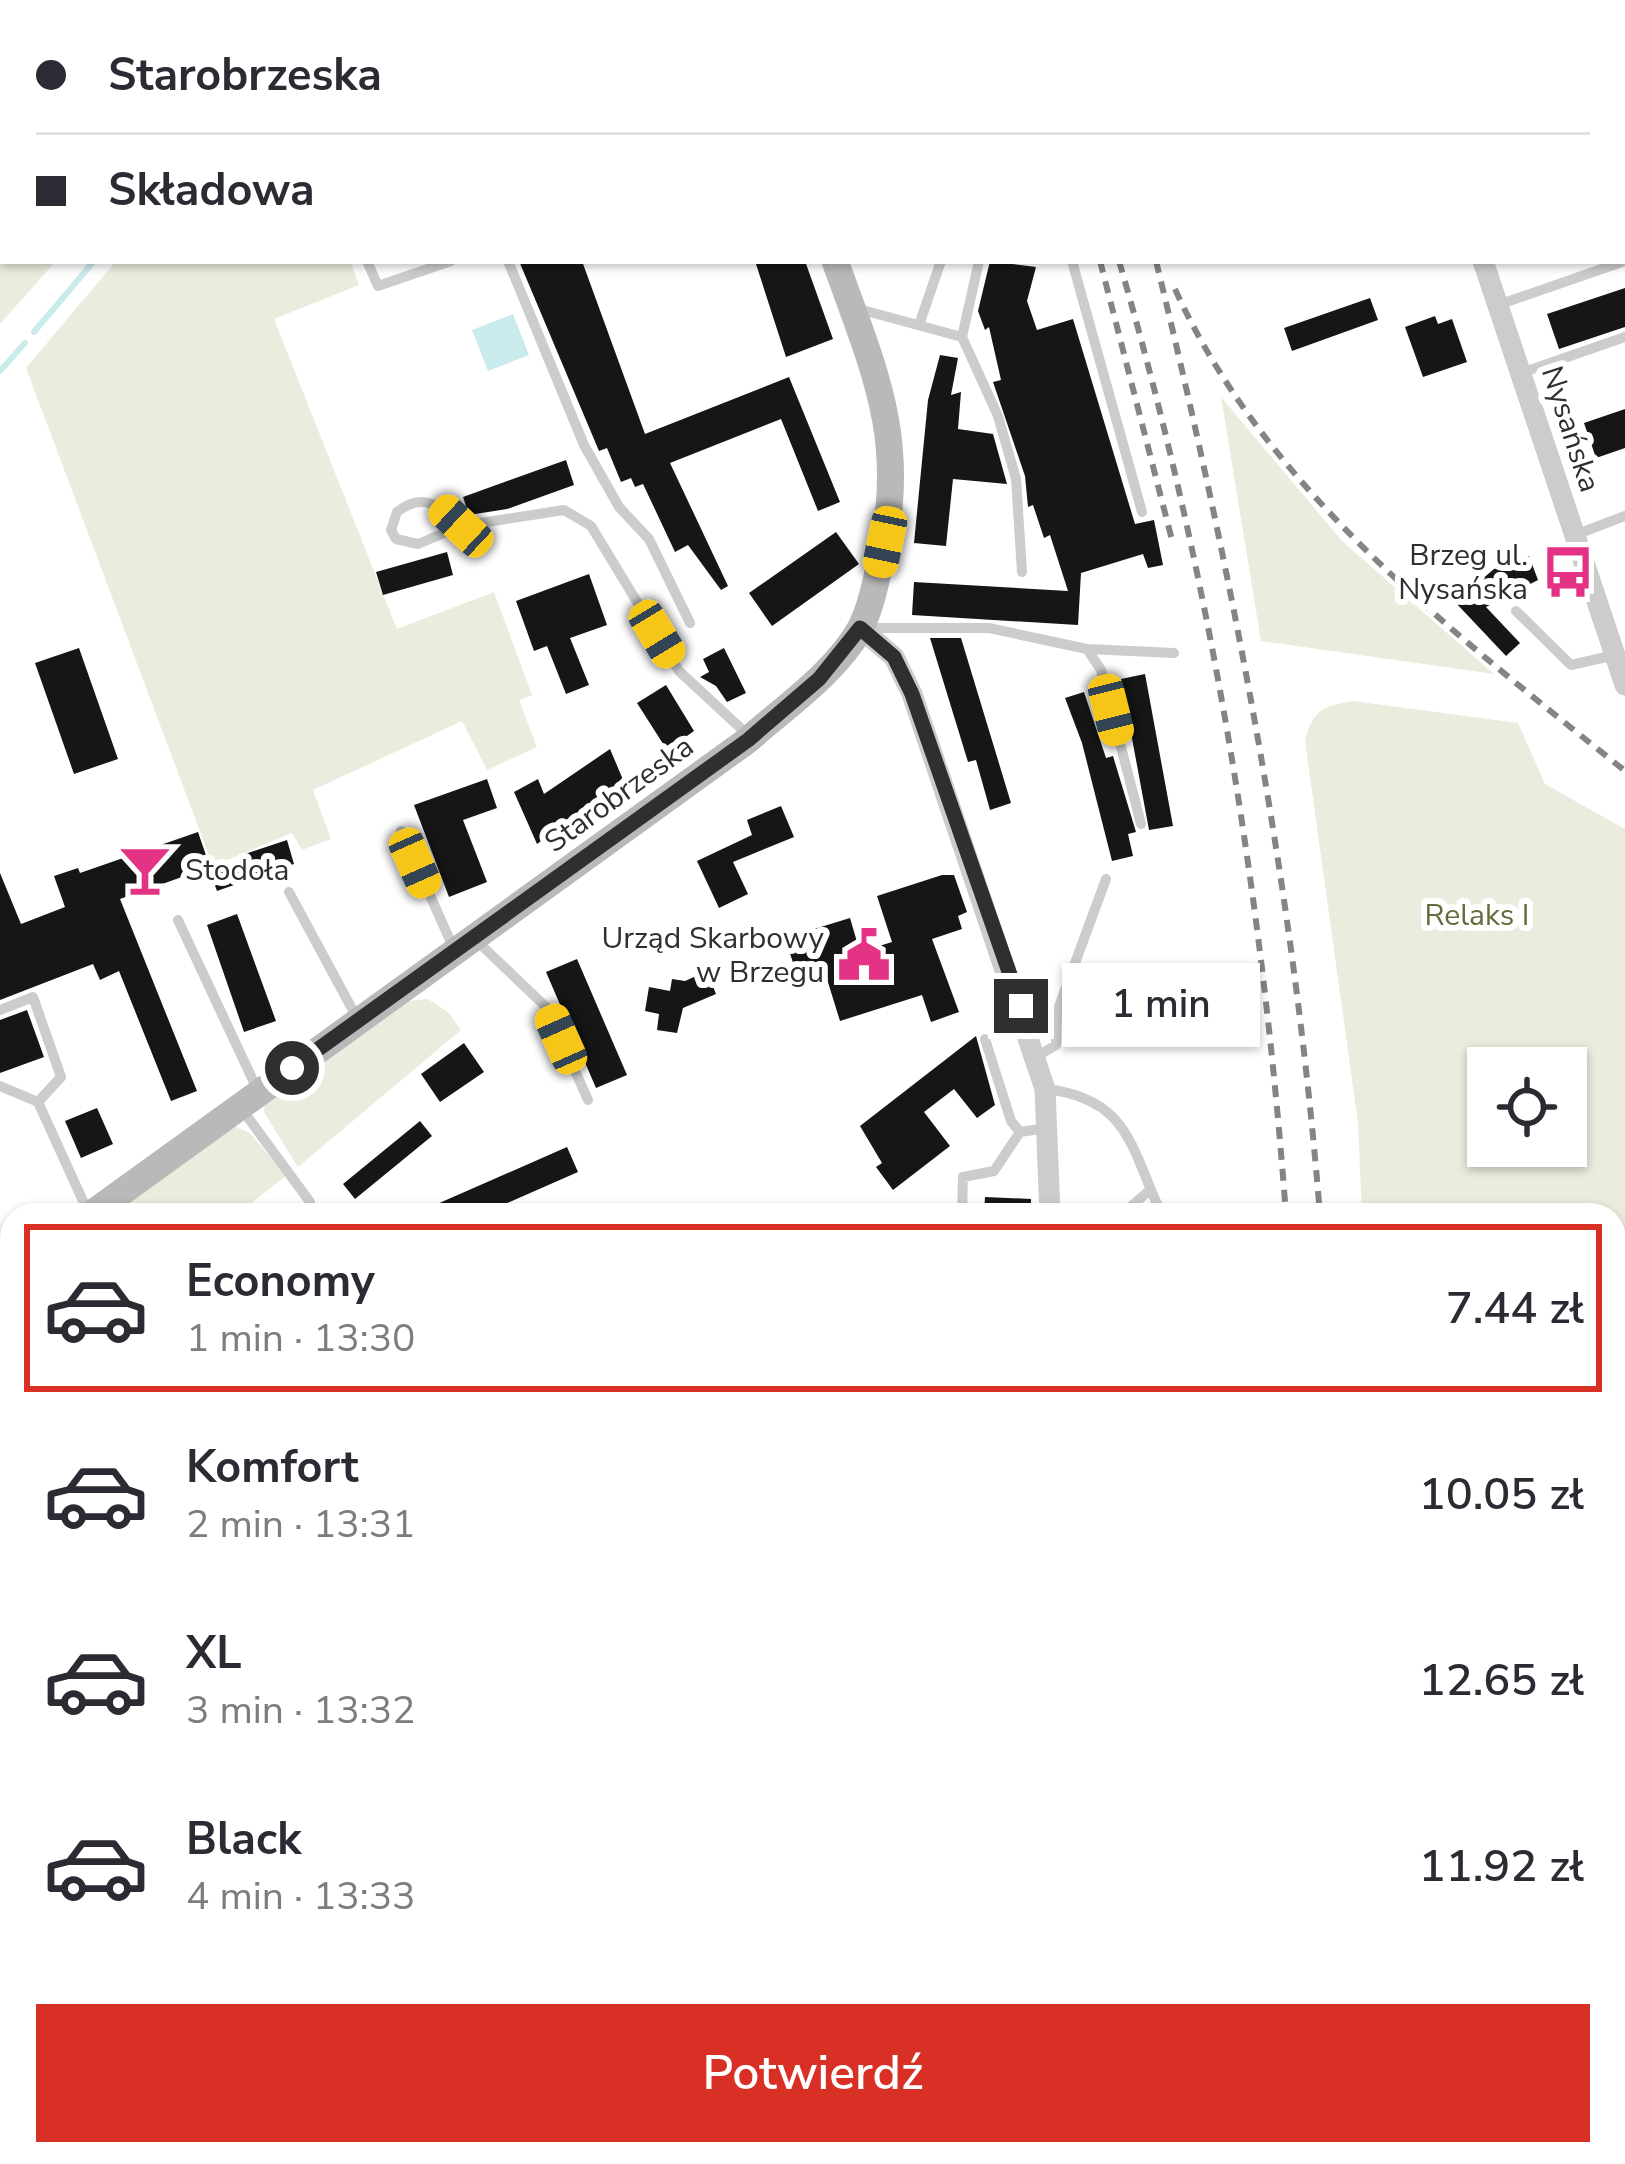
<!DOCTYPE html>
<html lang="pl">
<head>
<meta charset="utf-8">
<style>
  :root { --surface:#fff; --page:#f7f7f7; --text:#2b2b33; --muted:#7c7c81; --line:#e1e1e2; --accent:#d93025 }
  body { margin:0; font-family:"Nunito Sans",sans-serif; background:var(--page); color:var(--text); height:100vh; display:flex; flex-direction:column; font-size:45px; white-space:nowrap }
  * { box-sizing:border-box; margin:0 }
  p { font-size:39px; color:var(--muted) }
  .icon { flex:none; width:66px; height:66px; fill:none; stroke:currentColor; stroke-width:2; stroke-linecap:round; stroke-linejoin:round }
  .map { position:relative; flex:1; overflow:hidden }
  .sheet { position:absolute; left:0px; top:1203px; width:1626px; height:963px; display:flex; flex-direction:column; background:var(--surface); border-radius:36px 36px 0 0; box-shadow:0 3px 9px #0004 }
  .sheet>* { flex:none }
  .top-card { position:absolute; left:0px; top:0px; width:1626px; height:264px; box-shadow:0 3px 9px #0004; display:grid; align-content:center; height:264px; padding:0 36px; background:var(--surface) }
  .buttons { position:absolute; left:1467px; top:1047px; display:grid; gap:24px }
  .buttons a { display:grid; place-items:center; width:120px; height:120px; border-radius:0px; background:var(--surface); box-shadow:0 3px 9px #0004; font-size:60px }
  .end { position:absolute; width:54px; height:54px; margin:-27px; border:15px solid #2f2f2f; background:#fff; box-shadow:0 0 0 6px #fff }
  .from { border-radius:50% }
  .bubble { position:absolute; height:84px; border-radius:0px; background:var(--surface); box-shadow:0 3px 9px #0004; font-size:39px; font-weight:600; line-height:84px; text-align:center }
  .car { position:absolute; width:36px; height:72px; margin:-36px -18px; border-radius:15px; box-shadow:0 0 9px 3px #0007; background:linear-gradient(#f5c518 24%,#345 0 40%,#f5c518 0 76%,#345 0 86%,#f5c518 0) }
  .top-card b { display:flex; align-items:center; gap:42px; height:114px; font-size:45px }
  .top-card b+b { border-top:3px solid var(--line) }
  .top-card i { width:30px; height:30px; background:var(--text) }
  ul { padding:21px 0 0; list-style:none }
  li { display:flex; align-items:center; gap:36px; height:168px; margin:0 24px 18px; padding:0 12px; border:6px solid transparent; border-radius:0px }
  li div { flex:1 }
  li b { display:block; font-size:45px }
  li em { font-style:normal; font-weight:600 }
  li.selected { border-color:var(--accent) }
  li>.icon { width:108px; height:108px; stroke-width:1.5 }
  .action { display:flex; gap:24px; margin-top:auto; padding:24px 36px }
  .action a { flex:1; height:138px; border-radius:0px; background:var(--accent); color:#fff; font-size:48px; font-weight:600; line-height:138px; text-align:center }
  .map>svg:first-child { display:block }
  .green { fill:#ebecdd; fill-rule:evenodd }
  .water { fill:#c9ebec }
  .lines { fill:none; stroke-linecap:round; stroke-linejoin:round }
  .stream { stroke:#c9ebec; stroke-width:6 }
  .building { fill:#161616 }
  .lane { stroke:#ccc; stroke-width:10 }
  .street { stroke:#ccc; stroke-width:21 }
  .secondary { stroke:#b9b9b9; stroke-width:27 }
  .rail { stroke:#848484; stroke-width:6; stroke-dasharray:12 9; stroke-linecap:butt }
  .route { stroke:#2f2f2f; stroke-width:15 }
  .labels { text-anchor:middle; stroke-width:12; stroke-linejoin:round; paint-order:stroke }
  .street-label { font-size:30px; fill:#2f2f2f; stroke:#fff }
  .poi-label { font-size:30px; fill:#2f2f2f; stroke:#fff; text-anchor:end }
  .park-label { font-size:30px; fill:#646b3d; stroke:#fff }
</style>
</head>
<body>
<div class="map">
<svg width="1625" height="2164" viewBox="0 0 1625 2164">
  <rect width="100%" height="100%" fill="#fff"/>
  <path class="green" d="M0,0H285L3,3V261H56L0,324Z
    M116,261H350L359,285L274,319L397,629L494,592L532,695L519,700L537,747L487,770L462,721L313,790L331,839L302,850L292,833L213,866L26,368Z
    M1221,397L1342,541L1494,674L1261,641Z
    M1353,701L1518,723L1545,784L1625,829V2113L1614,2112V1215H1362L1358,1123L1305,741C1312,710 1323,706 1353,701ZM1488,1068H1566V1146H1488Z
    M428,999L449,1013L461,1030L298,1167L264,1112L265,1101L408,1001Z
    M237,1127L250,1133L286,1176L236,1215H106L227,1128Z"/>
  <path class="water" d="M513,314L529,355L488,371L472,330Z"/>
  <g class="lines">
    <path class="stream" d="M309,3L311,0
      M34,332L94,261
      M0,371L25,343"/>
  </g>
  <path class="building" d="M519,261H582L645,434L789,377L840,502L818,511L781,419L670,463L728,586L721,590L688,545L675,552L643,484L635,487L631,478L621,482L607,448L599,451Z
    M755,261H805L833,339L786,357Z
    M990,261L1036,267L1027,301L1037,330L1073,319L1135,524L1154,520L1163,565L1148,568L1143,554L1081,573L1078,625L912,615L914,582L1068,591L1050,535L1044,538L1033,505L1028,507L1025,476L993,382L1001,380L989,327L985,330L978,311Z
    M1625,288V327L1559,349L1547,314Z
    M1370,298L1378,320L1292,351L1284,328Z
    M1435,316L1438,324L1452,319L1467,362L1423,377L1405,327Z
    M940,355L958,358L951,395L961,392L958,429L993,434L1007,484L953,479L946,546L914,543L928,400Z
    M1625,409V448L1596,458L1584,423Z
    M566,460L574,485L507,509L469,515L463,497Z
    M836,532L859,564L772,626L749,593Z
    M447,552L453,575L383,595L376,572Z
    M1529,556L1538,580L1486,607L1520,643L1506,656L1455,602L1494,569Z
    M589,574L607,625L570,638L589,685L566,694L547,646L534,651L516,601Z
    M930,638H961L1011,803L990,810L976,760L968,762Z
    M79,648L118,759L74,774L35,663Z
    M724,648L746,693L727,702L716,686L700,677L709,672L703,659Z
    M1145,674L1173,826L1149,830L1121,679Z
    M666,685L694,731L667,750L637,703Z
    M1084,692L1106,758L1113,756L1136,832L1128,834L1133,856L1112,861L1082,743L1065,698Z
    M610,749L624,782L537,844L514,792L538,779L544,794Z
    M487,779L497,808L463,820L487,882L449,897L414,805Z
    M781,806L794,837L733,862L748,894L719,908L697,861L752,835L747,820Z
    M198,832L210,867L120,899L197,1091L171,1101L119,971L100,980L93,964L0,1000V873L21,924L65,907L54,876L78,868L80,873Z
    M287,840L294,864L217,891L211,875L248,862L245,854Z
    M942,875H954L967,912L958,916L962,929L932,939L959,1012L931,1022L922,995L840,1021L822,963L796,972L785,938L850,918L860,952L892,942L877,896Z
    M237,914L276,1021L244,1032L207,925Z
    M577,959L627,1075L596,1088L546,972Z
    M707,971L716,994L683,1008L677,1033L657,1030L659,1014L645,1011L649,987L670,991L672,979L685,981Z
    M27,1010L44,1057L0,1073V1020Z
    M976,1036L995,1105L977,1118L954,1089L924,1112L950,1146L893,1190L876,1167L882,1163L860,1126Z
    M464,1043L484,1072L440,1102L421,1074Z
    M97,1108L113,1144L81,1158L65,1121Z
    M420,1121L432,1136L355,1199L343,1184Z
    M567,1147L578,1172L480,1215H412Z
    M985,1197L1031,1199V1215H984Z"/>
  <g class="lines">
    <path class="lane" d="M828,0L829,3
      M381,3L384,0
      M884,3V0
      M1503,3L1506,0
      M1615,3L1623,0
      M367,261L378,286L451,261
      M508,261L584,445L619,507L649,539L690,623
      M1072,261L1142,512
      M1498,305L1625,261
      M855,308L962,337L979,261
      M919,325L941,261
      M962,337L998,416L1016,479L1022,572
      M1521,373L1625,337
      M461,526C440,506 423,491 397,512L391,530L396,539L418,544L461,526L564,510L591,526L679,671L748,735
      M1575,535L1625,516
      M1516,611L1571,665L1615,655
      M863,628H989L1087,649L1101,670L1141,824
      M1087,649L1174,653
      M401,831L454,949
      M289,892L357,1018
      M178,920L257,1089
      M477,941L547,1008L588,1100
      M0,1010L33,997L61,1077L38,1102
      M985,1039L1011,1121L1020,1132
      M1036,1057L1056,1045L1057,1012L1106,879
      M0,1086L38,1102L88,1212
      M1045,1089C1130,1098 1131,1150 1162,1215
      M241,1108L310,1202
      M962,1215L963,1177L994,1171L1020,1132L1047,1128
      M1121,1215L1150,1190
      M0,1301L12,1319
      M0,1722V1724
      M293,2154L296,2164
      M388,2164L412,2154"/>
    <path class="street" d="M1397,0L1398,3
      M1483,261L1625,685
      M860,628L894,657L912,694L1045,1089L1050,1215
      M0,1617L12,1642
      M214,2154L218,2164
      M1037,2164V2154"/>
    <path class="secondary" d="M754,0V3
      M90,1215L748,740C786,706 834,674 860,629C871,608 876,581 881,558C908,439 874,370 835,261
      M0,1281L12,1272"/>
    <path class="rail" d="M1015,0L1016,3
      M1037,0L1038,3
      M1058,0L1059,3
      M1083,0L1084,3
      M1100,261L1172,540
      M1119,261C1210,572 1262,892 1286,1215
      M1156,261C1233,576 1294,891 1320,1215
      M1175,289C1267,492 1455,634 1625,771
      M1293,2164L1294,2154"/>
  </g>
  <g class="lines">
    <path class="route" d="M292,1068L748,740L819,679L860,628L894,657L912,694L1021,1006"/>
  </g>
  <defs>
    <g id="bus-bare" transform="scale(4.14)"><path d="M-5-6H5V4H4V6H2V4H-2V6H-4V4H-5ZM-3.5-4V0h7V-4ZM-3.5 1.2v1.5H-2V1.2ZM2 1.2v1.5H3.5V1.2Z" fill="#e43384" stroke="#fff" stroke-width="2.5" paint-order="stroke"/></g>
    <g id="bar-bare" transform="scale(4.14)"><path d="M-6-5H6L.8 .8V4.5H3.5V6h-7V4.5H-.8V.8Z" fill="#e43384" stroke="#fff" stroke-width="2.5" paint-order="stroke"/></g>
    <g id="civic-bare" transform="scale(4.14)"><path d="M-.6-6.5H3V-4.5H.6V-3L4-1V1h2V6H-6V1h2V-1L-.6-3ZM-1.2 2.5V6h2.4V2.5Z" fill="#e43384" stroke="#fff" stroke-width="2.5" paint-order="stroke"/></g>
  </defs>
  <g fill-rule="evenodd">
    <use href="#bus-bare" x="1568" y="572"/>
    <use href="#bar-bare" x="145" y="870"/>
    <use href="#civic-bare" x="864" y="955"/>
  </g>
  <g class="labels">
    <g class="street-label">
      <text transform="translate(1571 429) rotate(72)" y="10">Nysańska</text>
      <text transform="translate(619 794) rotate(-36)" y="10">Starobrzeska</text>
    </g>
    <g class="poi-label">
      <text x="1528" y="565">Brzeg ul.<tspan x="1528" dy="34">Nysańska</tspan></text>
      <text x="185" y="880" text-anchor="start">Stodoła</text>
      <text x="824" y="948">Urząd Skarbowy<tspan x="824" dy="34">w Brzegu</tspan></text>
    </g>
    <g class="park-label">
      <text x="1477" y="925">Relaks I</text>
    </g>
  </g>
</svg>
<div class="buttons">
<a><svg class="icon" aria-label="locate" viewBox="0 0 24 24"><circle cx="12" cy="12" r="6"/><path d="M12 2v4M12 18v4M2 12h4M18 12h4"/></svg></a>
</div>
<i class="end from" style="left:292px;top:1068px"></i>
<i class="end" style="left:1021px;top:1006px"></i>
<div class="bubble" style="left:1062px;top:963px;width:198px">1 min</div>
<i class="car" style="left:461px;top:526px;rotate:313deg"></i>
<i class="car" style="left:885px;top:542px;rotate:192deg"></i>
<i class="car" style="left:657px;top:634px;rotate:149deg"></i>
<i class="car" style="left:1111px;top:710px;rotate:166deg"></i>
<i class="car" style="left:415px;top:863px;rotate:156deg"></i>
<i class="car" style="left:561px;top:1039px;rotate:336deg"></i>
<div class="top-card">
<b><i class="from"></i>Starobrzeska</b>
<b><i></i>Składowa</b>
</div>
<section class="sheet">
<ul>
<li class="selected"><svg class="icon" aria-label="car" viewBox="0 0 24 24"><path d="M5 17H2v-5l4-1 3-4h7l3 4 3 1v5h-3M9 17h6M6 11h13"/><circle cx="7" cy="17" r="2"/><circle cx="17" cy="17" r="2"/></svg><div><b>Economy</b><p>1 min · 13:30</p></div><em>7.44 zł</em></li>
<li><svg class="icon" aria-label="car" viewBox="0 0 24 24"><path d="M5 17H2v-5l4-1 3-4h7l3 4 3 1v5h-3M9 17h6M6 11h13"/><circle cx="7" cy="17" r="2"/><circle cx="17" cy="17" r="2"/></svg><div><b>Komfort</b><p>2 min · 13:31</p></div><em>10.05 zł</em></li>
<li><svg class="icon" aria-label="car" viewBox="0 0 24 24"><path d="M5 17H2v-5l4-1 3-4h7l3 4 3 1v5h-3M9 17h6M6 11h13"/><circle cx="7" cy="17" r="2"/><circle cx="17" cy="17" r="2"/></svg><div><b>XL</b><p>3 min · 13:32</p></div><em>12.65 zł</em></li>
<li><svg class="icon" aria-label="car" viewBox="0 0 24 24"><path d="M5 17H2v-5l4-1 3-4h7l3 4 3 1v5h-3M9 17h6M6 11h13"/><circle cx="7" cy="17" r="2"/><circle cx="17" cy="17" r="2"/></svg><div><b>Black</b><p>4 min · 13:33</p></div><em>11.92 zł</em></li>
</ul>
<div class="action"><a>Potwierdź</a></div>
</section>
</div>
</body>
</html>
